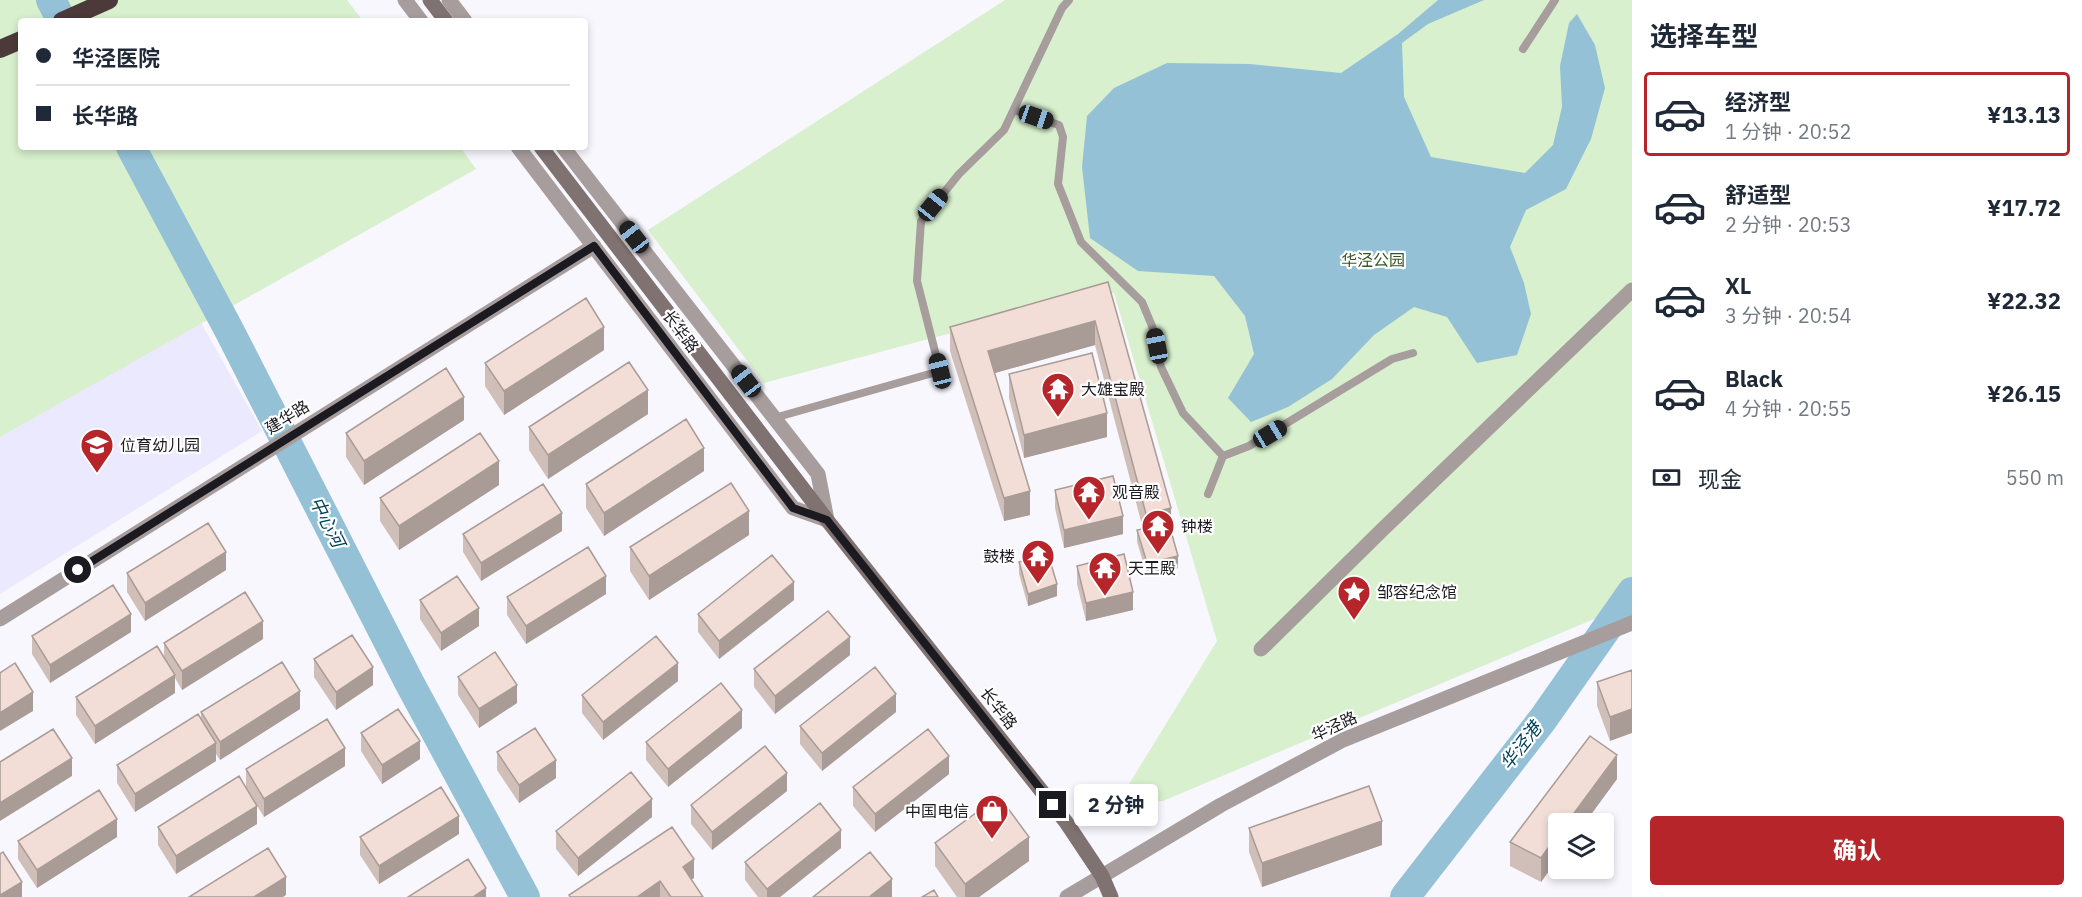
<!DOCTYPE html>
<html lang="zh">
<head>
<meta charset="utf-8">
<style>
  :root { --surface:#fff; --page:#f2f2f3; --text:#1f2937; --muted:#747a83; --line:#e0e1e3; --accent:#b52529 }
  body { margin:0; font-family:"IBM Plex Sans","Noto Sans SC",sans-serif; background:var(--page); color:var(--text); height:100vh; display:flex; flex-direction:column; font-size:22px; white-space:nowrap }
  * { box-sizing:border-box; margin:0 }
  p { font-size:20px; color:var(--muted) }
  .icon { flex:none; width:33px; height:33px; fill:none; stroke:currentColor; stroke-width:2; stroke-linecap:round; stroke-linejoin:round }
  .map { position:relative; flex:1; overflow:hidden }
  .sheet { display:flex; flex-direction:column; background:var(--surface); width:450px }
  .sheet>* { flex:none }
  .top-card { position:absolute; left:18px; top:18px; width:570px; height:132px; border-radius:6px; box-shadow:0 3px 9px #0003; display:grid; align-content:center; height:132px; padding:0 18px; background:var(--surface) }
  .buttons { position:absolute; left:1548px; top:813px; display:grid; gap:12px }
  .buttons a { display:grid; place-items:center; width:66px; height:66px; border-radius:6px; background:var(--surface); box-shadow:0 3px 9px #0003; font-size:30px }
  .end { position:absolute; width:27px; height:27px; margin:-14px; border:8px solid #1b1a20; background:#fff; box-shadow:0 0 0 3px #fff }
  .from { border-radius:50% }
  .bubble { position:absolute; height:42px; border-radius:6px; background:var(--surface); box-shadow:0 3px 9px #0003; font-size:20px; font-weight:700; line-height:42px; text-align:center }
  .car { position:absolute; width:18px; height:36px; margin:-18px -9px; border-radius:8px; box-shadow:0 0 4px 2px #0007; background:linear-gradient(#222 24%,#8ab4d8 0 40%,#222 0 76%,#8ab4d8 0 86%,#222 0) }
  .top-card b { display:flex; align-items:center; gap:21px; height:57px; font-size:22px }
  .top-card b+b { border-top:2px solid var(--line) }
  .top-card i { width:15px; height:15px; background:var(--text) }
  ul { padding:0; list-style:none }
  li { display:flex; align-items:center; gap:18px; height:84px; margin:0 12px 9px; padding:0 6px; border:3px solid transparent; border-radius:6px }
  li div { flex:1 }
  li b { display:block; font-size:22px }
  li em { font-style:normal; font-weight:700 }
  li.on { border-color:var(--accent) }
  li>.icon { width:54px; height:54px; stroke-width:1.5 }
  h2 { padding:0 18px; font-size:27px; line-height:72px }
  .pay { display:flex; align-items:center; gap:15px; height:66px; padding:0 18px; font-size:22px }
  .pay p { margin-inline-start:auto }
  .cta { display:flex; gap:12px; margin-top:auto; padding:12px 18px }
  .cta a { flex:1; height:69px; border-radius:6px; background:var(--accent); color:#fff; font-size:24px; font-weight:700; line-height:69px; text-align:center }
  main { display:flex; flex:1; min-height:0 }
  .map>svg:first-child { display:block }
  .built { fill:#ebe9fd }
  .green { fill:#d8f0ce }
  .water { fill:#94c1d6 }
  .lines { fill:none; stroke-linecap:round; stroke-linejoin:round }
  .river { stroke:#94c1d6; stroke-width:30 }
  .lane { stroke:#a69d9c; stroke-width:8 }
  .street { stroke:#a69d9c; stroke-width:15 }
  .secondary { stroke:#7f7271; stroke-width:15 }
  .highway { stroke:#4b3a39; stroke-width:18 }
  .wall { fill:#d0bfb8 }
  .shaded-wall { fill:#a99b96 }
  .building { fill:#f2ded6; stroke:#a99b96; stroke-width:1.5 }
  .route { stroke:#1b1a20; stroke-width:8 }
  .labels { text-anchor:middle; stroke-width:4.5; stroke-linejoin:round; paint-order:stroke }
  .park-label { font-size:16px; fill:#355623; stroke:#fff }
  .street-label { font-size:16px; fill:#1b1a20; stroke:#fff }
  .poi-label { font-size:16px; fill:#1b1a20; stroke:#fff; text-anchor:start }
  .water-label { font-size:18px; font-style:italic; fill:#024359; stroke:#fff }
</style>
</head>
<body>
<main>
<div class="map">
<svg width="1632" height="897" viewBox="0 0 1632 897">
  <rect width="100%" height="100%" fill="#f8f7fe"/>
  <path class="built" d="M200,321L262,431L0,594V437Z"/>
  <path class="green" d="M0,0H347L363,21H21V147H460L476,169L0,437Z
    M1005,0H1632V603L1163,801L1118,802L1217,641L1114,293L955,332L764,383L648,230Z"/>
  <path class="water" d="M1438,0H1484L1428,24L1402,43L1404,97L1431,157L1525,173L1553,145L1562,107L1560,66L1569,23L1577,14L1595,45L1605,88L1591,139L1566,189L1526,210L1510,247L1524,283L1531,314L1517,355L1477,363L1447,317L1414,307L1374,335L1332,379L1288,407L1251,422L1228,398L1254,354L1245,316L1214,276L1138,271L1090,238L1082,167L1087,116L1114,88L1167,63L1250,64L1341,73L1398,34Z"/>
  <g class="lines">
    <path class="river" d="M51,0L62,21
      M131,147L229,330L409,682L525,897
      M1405,897L1543,719L1632,592"/>
    <path class="lane" d="M1523,49L1555,0
      M1014,110L1059,125L1063,137L1058,184L1081,242L1142,302L1152,326L1161,367L1183,413L1223,456L1249,446L1392,359L1413,353
      M774,418L940,371L917,281L921,221L959,174L1004,130L1062,8L1069,0
      M1208,494L1223,456"/>
    <path class="street" d="M405,0L421,21
      M449,0L465,21
      M518,147L793,508L827,520L818,474L563,147
      M0,619L594,246
      M1261,649L1383,529L1632,290
      M1067,897L1221,805L1343,740L1632,623"/>
    <path class="secondary" d="M430,0L446,21
      M541,147L827,520L1066,822L1102,876L1111,897"/>
    <path class="highway" d="M62,21L109,0
      M0,49L21,40"/>
  </g>
  <path class="wall" d="M1108,282L1171,531L1178,568L1147,575L1137,542V530L1143,529L1095,345L995,373L1030,515L1004,521L950,351V327Z
    M604,350L504,415L485,386V363Z
    M1009,374L1107,437L1024,458L1009,398Z
    M648,414L548,479L529,450V427Z
    M464,420L364,485L346,457V433Z
    M704,471L604,536L586,508V484Z
    M499,485L399,550L380,521V498Z
    M1055,490L1123,534L1064,548L1055,508Z
    M562,531L481,581L463,552V534Z
    M749,535L649,600L630,571V547Z
    M1019,562L1057,596L1028,606L1019,574Z
    M1077,566L1133,610L1086,621L1077,584Z
    M226,570L145,621L127,592V573Z
    M606,594L526,644L507,615V597Z
    M420,600L479,626L441,651L420,619Z
    M794,600L719,659L698,632V614Z
    M131,632L50,683L32,654V636Z
    M263,639L182,690L175,678V693L95,744L76,715V697L164,658V643Z
    M850,655L775,714L754,687V669Z
    M314,659L373,685L336,710L314,677Z
    M1632,670L1610,741L1597,706V682Z
    M458,677L517,703L479,728L458,695Z
    M678,681L603,740L582,713V695Z
    M300,709L220,760L216,754V761L135,812L117,783V765L201,720V712Z
    M896,712L822,771L800,744V726Z
    M742,728L668,787L646,760V742Z
    M361,733L420,759L382,784L361,751Z
    M497,752L556,778L519,803L497,770Z
    M345,766L264,817L246,788V769Z
    M949,774L875,832L853,806V787Z
    M1617,779L1541,882L1510,866V842Z
    M787,791L712,850L691,824V805Z
    M652,817L578,876L556,849V831Z
    M257,824L176,874L158,845V827Z
    M672,827L694,878L691,879L703,897H569V895Z
    M1249,828L1382,845L1262,887L1249,852Z
    M459,834L379,884L360,855V837Z
    M117,837L37,888L18,859V841Z
    M935,843L1029,861L979,897H957L935,866Z
    M841,848L780,897H758L745,880V862Z"/>
  <path class="shaded-wall" d="M1095,321V345L988,375V351Z
    M604,327V350L504,415V391Z
    M648,390V414L548,479V455Z
    M464,397V420L364,485V461Z
    M1107,413V437L1024,458V435Z
    M704,448V471L604,536V513Z
    M499,461V485L399,550V526Z
    M1030,491V515L1004,521V498Z
    M1171,508V532L1146,538V514Z
    M749,511V535L649,600V576Z
    M562,513V531L481,581V563Z
    M1123,516V534L1064,548V530Z
    M226,552V570L145,621V603Z
    M1178,556V568L1147,575V563Z
    M606,576V594L526,644V626Z
    M794,582V600L719,659V641Z
    M1057,584V596L1028,606V594Z
    M1133,592V610L1086,621V603Z
    M479,608V626L441,651V633Z
    M131,614V632L50,683V665Z
    M263,621V639L182,690V671Z
    M850,637V655L775,714V696Z
    M678,663V681L603,740V722Z
    M373,667V685L336,710V692Z
    M175,675V693L95,744V726Z
    M517,685V703L479,728V709Z
    M300,691V709L220,760V742Z
    M33,692V711L0,731V713Z
    M896,694V712L822,771V753Z
    M1632,709V733L1610,741V717Z
    M742,710V728L668,787V769Z
    M420,741V759L382,784V765Z
    M216,743V761L135,812V794Z
    M345,748V766L264,817V799Z
    M1617,755V779L1584,824H1566Z
    M949,756V774L875,832V814Z
    M72,758V776L0,821V803Z
    M556,760V778L519,803V785Z
    M787,773V791L712,850V832Z
    M652,799V817L578,876V858Z
    M257,806V824L176,874V856Z
    M459,816V834L379,884V866Z
    M117,819V837L37,888V870Z
    M1382,821V845L1262,887V863Z
    M841,830V848L780,897H767V889Z
    M1558,834V858L1541,882V858Z
    M1029,837V861L979,897H965V884Z
    M694,859V878L683,885V867Z
    M286,877V895L283,897H254Z
    M892,879V897H869Z
    M660,881V897H637Z
    M22,882V897H0V895Z
    M486,888V897H473Z"/>
  <path class="building" d="M1108,282L1171,508L1146,514L1095,321L988,351L1030,491L1004,498L950,327Z
    M586,298L604,327L504,391L485,363Z
    M1092,353L1107,413L1024,435L1009,374Z
    M629,362L648,390L548,455L529,427Z
    M446,368L464,397L364,461L346,433Z
    M686,419L704,448L604,513L586,484Z
    M480,433L499,461L399,526L380,498Z
    M1113,476L1123,516L1064,530L1055,490Z
    M731,483L749,511L649,576L630,547Z
    M543,484L562,513L481,563L463,534Z
    M208,523L226,552L145,603L127,573Z
    M1169,524L1178,556L1147,563L1137,530Z
    M588,547L606,576L526,626L507,597Z
    M1048,554L1057,584L1028,594L1019,562Z
    M1124,554L1133,592L1086,603L1077,566Z
    M772,555L794,582L719,641L698,614Z
    M457,576L479,608L441,633L420,600Z
    M113,585L131,614L50,665L32,636Z
    M245,592L263,621L182,671L164,643Z
    M828,611L850,637L775,696L754,669Z
    M352,635L373,667L336,692L314,659Z
    M656,636L678,663L603,722L582,695Z
    M157,646L175,675L95,726L76,697Z
    M495,652L517,685L479,709L458,677Z
    M282,662L300,691L220,742L201,712Z
    M15,663L33,692L0,713V673Z
    M875,667L896,694L822,753L800,726Z
    M1632,670V709L1610,717L1597,682Z
    M721,683L742,710L668,769L646,742Z
    M398,709L420,741L382,765L361,733Z
    M198,714L216,743L135,794L117,765Z
    M327,719L345,748L264,799L246,769Z
    M535,728L556,760L519,785L497,752Z
    M53,729L72,758L0,803V762Z
    M928,729L949,756L875,814L853,787Z
    M1590,736L1617,755L1566,824H1558V834L1541,858L1510,842Z
    M765,746L787,773L712,832L691,805Z
    M631,772L652,799L578,858L556,831Z
    M239,776L257,806L176,856L158,827Z
    M1369,786L1382,821L1262,863L1249,828Z
    M441,787L459,816L379,866L360,837Z
    M99,790L117,819L37,870L18,841Z
    M999,796L1029,837L965,884L935,843Z
    M820,803L841,830L767,889L745,862Z
    M672,827L694,859L683,867L703,897H671L660,881L637,897H570L569,895Z
    M268,848L286,877L254,897H189Z
    M3,852L22,882L0,895V854Z
    M870,852L892,879L869,897H813Z
    M468,859L486,888L473,897H408Z
    M934,890L938,897H922Z"/>
  <g class="lines">
    <path class="route" d="M78,570L594,246L793,508L827,520L1053,805"/>
  </g>
  <defs>
    <g id="temple-pin" transform="scale(1.725)"><path d="M0 17L-7.5 6A9.5 9.5 0 1 1 7.5 6Z" fill="#b52529" stroke="#fff"/><path d="M0-6L5-2H3V0L6.5 2.5H4V6H1.5V3h-3V6H-4V2.5H-6.5L-3 0V-2H-5Z" fill="#fff"/></g>
    <g id="school-pin" transform="scale(1.725)"><path d="M0 17L-7.5 6A9.5 9.5 0 1 1 7.5 6Z" fill="#b52529" stroke="#fff"/><path d="M0-5L7-2L0 1L-7-2ZM-4 1L0 2.5L4 1V4Q0 6-4 4Z" fill="#fff"/></g>
    <g id="sight-pin" transform="scale(1.725)"><path d="M0 17L-7.5 6A9.5 9.5 0 1 1 7.5 6Z" fill="#b52529" stroke="#fff"/><path d="M0-6L1.8-2.2L6-1.7L2.9 1.2L3.7 5.4L0 3.3L-3.7 5.4L-2.9 1.2L-6-1.7L-1.8-2.2Z" fill="#fff"/></g>
    <g id="shop-pin" transform="scale(1.725)"><path d="M0 17L-7.5 6A9.5 9.5 0 1 1 7.5 6Z" fill="#b52529" stroke="#fff"/><path d="M-5-2.5h2.3a2.7 3.5 0 0 1 5.4 0H5L5.5 6h-11ZM-1.5-2.5h3a1.5 2.3 0 0 0-3 0Z" fill="#fff"/></g>
  </defs>
  <g fill-rule="evenodd">
    <use href="#temple-pin" x="1058" y="389"/>
    <use href="#school-pin" x="97" y="445"/>
    <use href="#temple-pin" x="1089" y="492"/>
    <use href="#temple-pin" x="1158" y="526"/>
    <use href="#temple-pin" x="1038" y="556"/>
    <use href="#temple-pin" x="1105" y="568"/>
    <use href="#sight-pin" x="1354" y="592"/>
    <use href="#shop-pin" x="992" y="811"/>
  </g>
  <g class="labels">
    <g class="park-label">
      <text x="1373" y="266">华泾公园</text>
    </g>
    <g class="street-label">
      <text transform="translate(681 331) rotate(53)" y="6">长华路</text>
      <text transform="translate(287 417) rotate(-32)" y="6">建华路</text>
      <text transform="translate(999 708) rotate(52)" y="6">长华路</text>
      <text transform="translate(1334 726) rotate(-25)" y="6">华泾路</text>
    </g>
    <g class="poi-label">
      <text x="1081" y="395">大雄宝殿</text>
      <text x="120" y="451">位育幼儿园</text>
      <text x="1112" y="498">观音殿</text>
      <text x="1181" y="532">钟楼</text>
      <text x="1015" y="562" text-anchor="end">鼓楼</text>
      <text x="1128" y="574">天王殿</text>
      <text x="1377" y="598">邹容纪念馆</text>
      <text x="969" y="817" text-anchor="end">中国电信</text>
    </g>
    <g class="water-label">
      <text transform="translate(327 522) rotate(63)" y="6">中心河</text>
      <text transform="translate(1521 746) rotate(-52)" y="6">华泾港</text>
    </g>
  </g>
</svg>
<div class="buttons">
<a><svg class="icon" aria-label="layers" viewBox="0 0 24 24"><path d="M12 4l9 5-9 5-9-5zM3 14l9 5 9-5"/></svg></a>
</div>
<i class="end from" style="left:78px;top:570px"></i>
<i class="end" style="left:1053px;top:805px"></i>
<div class="bubble" style="left:1074px;top:784px;width:84px">2 分钟</div>
<i class="car" style="left:1036px;top:117px;rotate:109deg"></i>
<i class="car" style="left:933px;top:205px;rotate:39deg"></i>
<i class="car" style="left:634px;top:237px;rotate:322deg"></i>
<i class="car" style="left:1157px;top:346px;rotate:349deg"></i>
<i class="car" style="left:940px;top:371px;rotate:346deg"></i>
<i class="car" style="left:746px;top:381px;rotate:322deg"></i>
<i class="car" style="left:1270px;top:434px;rotate:59deg"></i>
<div class="top-card">
<b><i class="from"></i>华泾医院</b>
<b><i></i>长华路</b>
</div>
</div>
<section class="sheet">
<h2>选择车型</h2>
<ul>
<li class="on"><svg class="icon" aria-label="car" viewBox="0 0 24 24"><path d="M5 17H2v-5l4-1 3-4h7l3 4 3 1v5h-3M9 17h6M6 11h13"/><circle cx="7" cy="17" r="2"/><circle cx="17" cy="17" r="2"/></svg><div><b>经济型</b><p>1 分钟 · 20:52</p></div><em>¥13.13</em></li>
<li><svg class="icon" aria-label="car" viewBox="0 0 24 24"><path d="M5 17H2v-5l4-1 3-4h7l3 4 3 1v5h-3M9 17h6M6 11h13"/><circle cx="7" cy="17" r="2"/><circle cx="17" cy="17" r="2"/></svg><div><b>舒适型</b><p>2 分钟 · 20:53</p></div><em>¥17.72</em></li>
<li><svg class="icon" aria-label="car" viewBox="0 0 24 24"><path d="M5 17H2v-5l4-1 3-4h7l3 4 3 1v5h-3M9 17h6M6 11h13"/><circle cx="7" cy="17" r="2"/><circle cx="17" cy="17" r="2"/></svg><div><b>XL</b><p>3 分钟 · 20:54</p></div><em>¥22.32</em></li>
<li><svg class="icon" aria-label="car" viewBox="0 0 24 24"><path d="M5 17H2v-5l4-1 3-4h7l3 4 3 1v5h-3M9 17h6M6 11h13"/><circle cx="7" cy="17" r="2"/><circle cx="17" cy="17" r="2"/></svg><div><b>Black</b><p>4 分钟 · 20:55</p></div><em>¥26.15</em></li>
</ul>
<div class="pay"><svg class="icon" aria-label="cash" viewBox="0 0 24 24"><path d="M3 7h18v10H3z"/><circle cx="12" cy="12" r="2"/></svg>现金<p>550 m</p></div>
<div class="cta"><a>确认</a></div>
</section>
</main>
</body>
</html>
